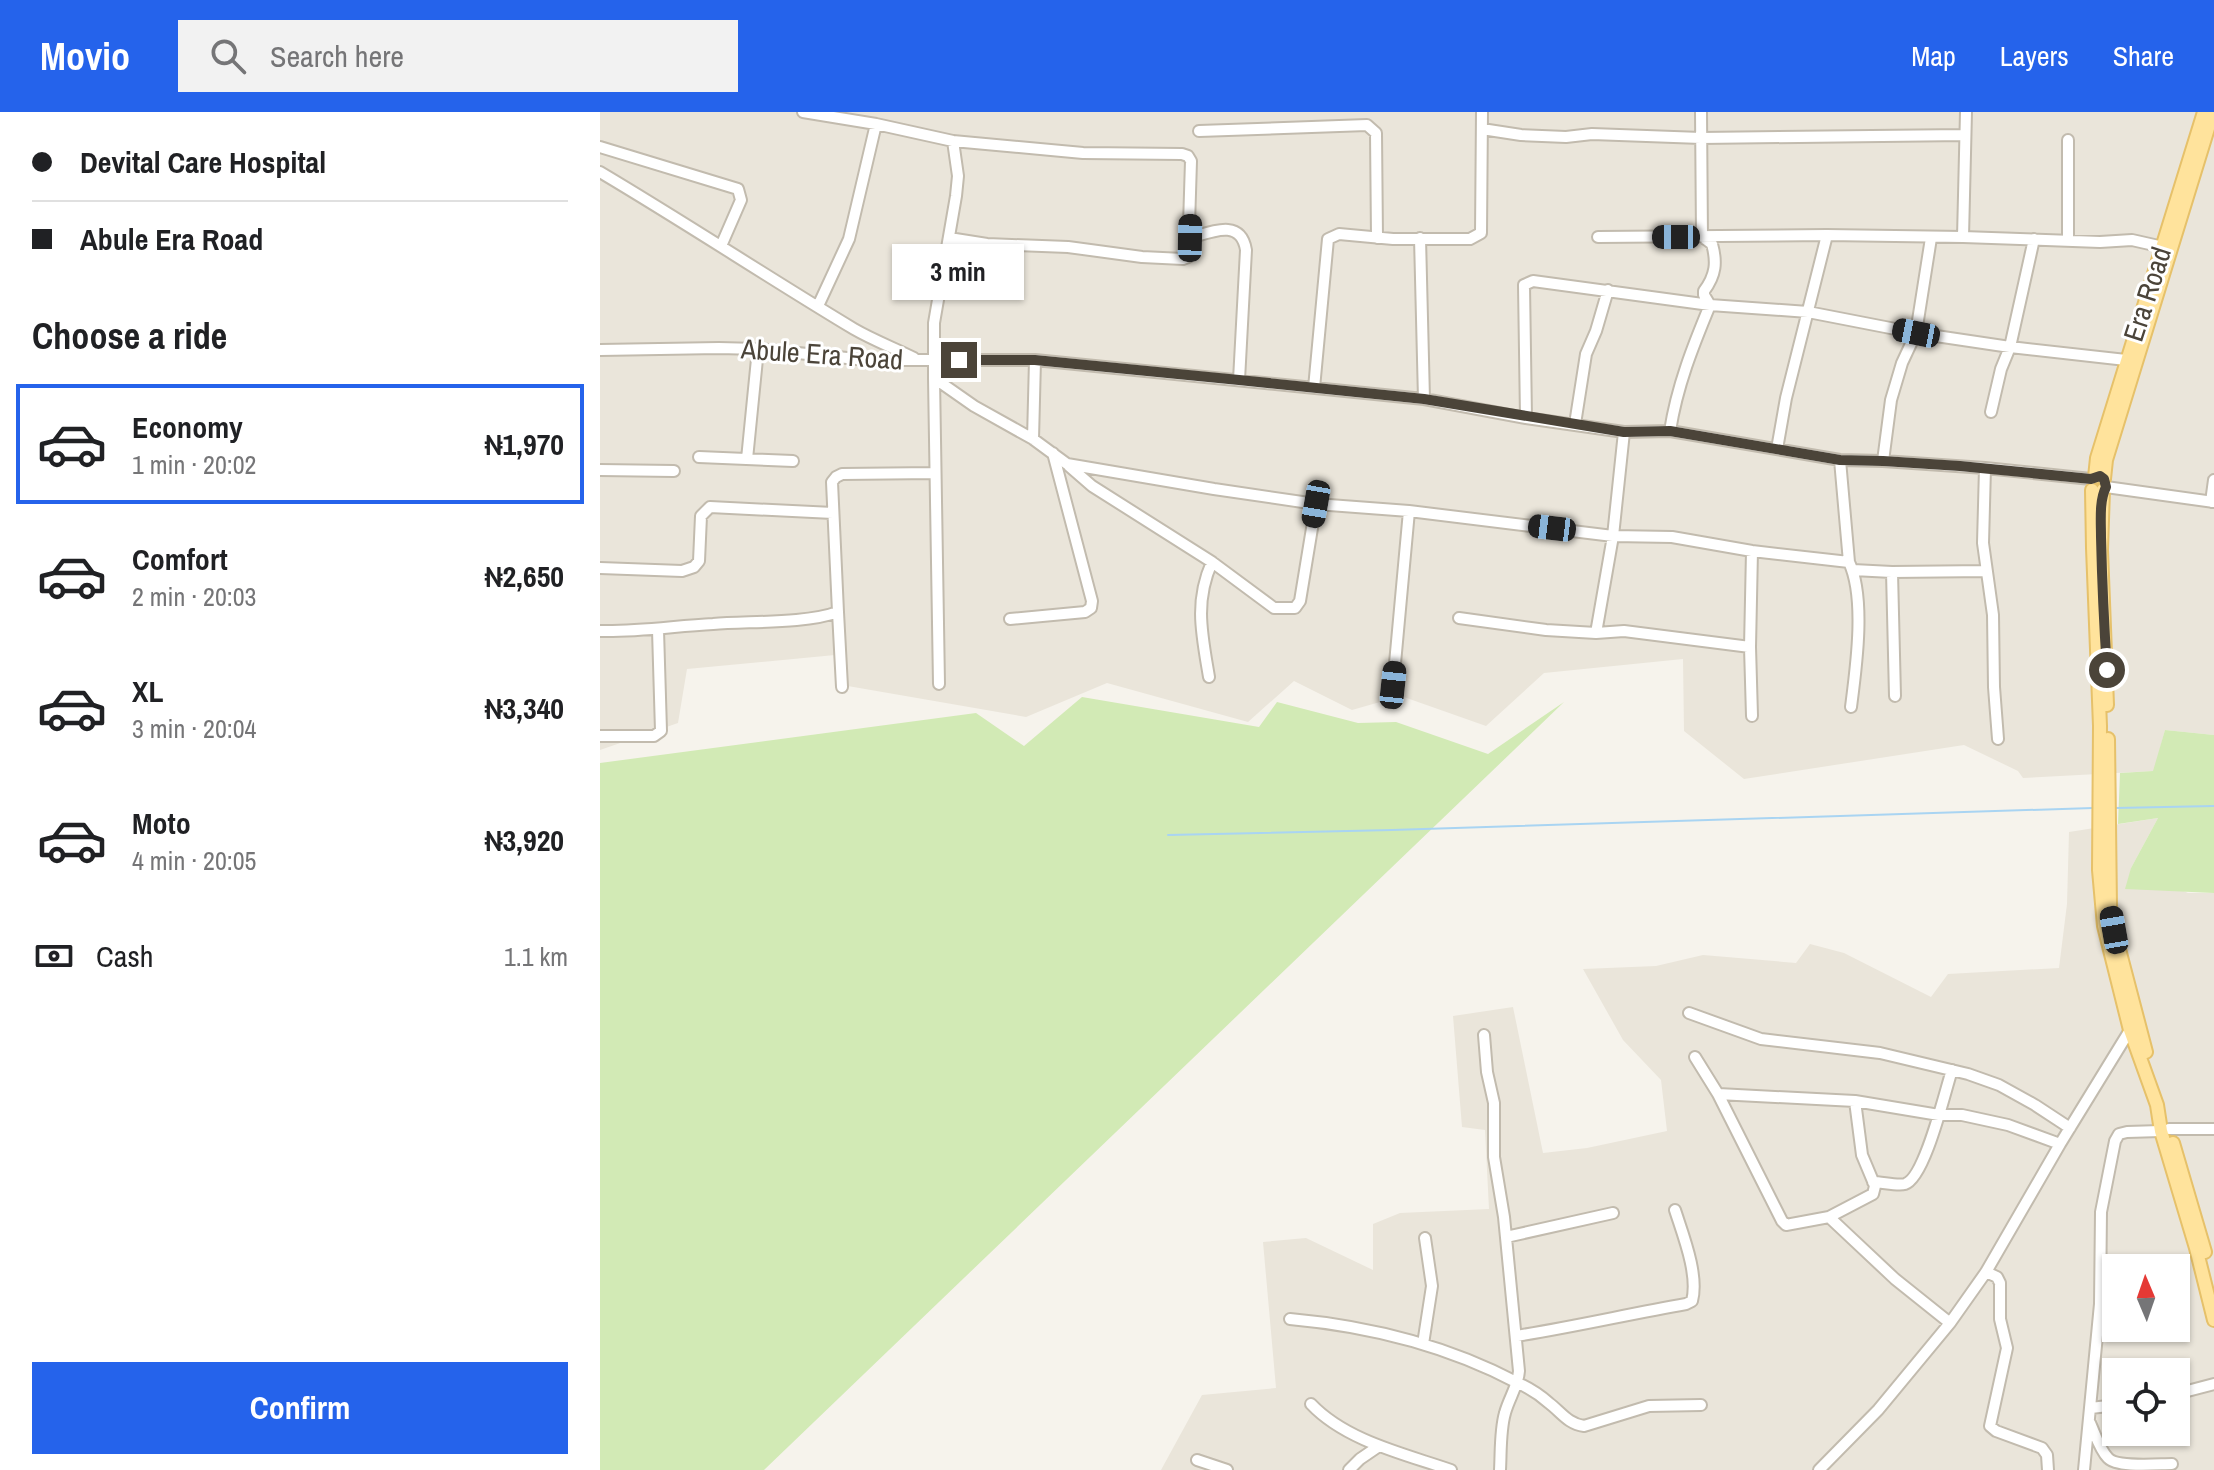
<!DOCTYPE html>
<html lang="en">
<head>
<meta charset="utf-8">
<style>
  :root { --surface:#fff; --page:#f2f2f2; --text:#202124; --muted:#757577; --line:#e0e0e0; --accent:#2563eb }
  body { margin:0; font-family:"Archivo Narrow",sans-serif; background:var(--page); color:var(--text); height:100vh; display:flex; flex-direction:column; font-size:30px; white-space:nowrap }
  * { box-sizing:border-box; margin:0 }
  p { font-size:26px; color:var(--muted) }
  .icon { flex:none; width:44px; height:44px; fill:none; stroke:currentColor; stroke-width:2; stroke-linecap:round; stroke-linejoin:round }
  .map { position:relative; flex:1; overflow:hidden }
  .sheet { display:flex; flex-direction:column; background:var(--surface); width:600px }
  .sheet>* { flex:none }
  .top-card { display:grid; align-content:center; height:176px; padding:0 32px; background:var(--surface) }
  .needle { width:52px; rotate:358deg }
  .buttons { position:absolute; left:1502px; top:1142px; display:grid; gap:16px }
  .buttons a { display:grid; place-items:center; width:88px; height:88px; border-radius:0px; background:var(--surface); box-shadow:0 2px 6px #0004; font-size:40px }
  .end { position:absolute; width:36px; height:36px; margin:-18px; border:10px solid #4b4439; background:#fff; box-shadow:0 0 0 4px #fff }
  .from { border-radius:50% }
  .bubble { position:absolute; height:56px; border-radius:0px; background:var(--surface); box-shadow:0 2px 6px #0004; font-size:26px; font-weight:800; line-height:56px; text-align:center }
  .car { position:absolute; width:24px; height:48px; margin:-24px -12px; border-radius:10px; box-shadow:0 0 6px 2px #0007; background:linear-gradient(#222 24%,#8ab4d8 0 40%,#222 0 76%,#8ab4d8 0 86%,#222 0) }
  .top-card b { display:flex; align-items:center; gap:28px; height:76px; font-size:30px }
  .top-card b+b { border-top:2px solid var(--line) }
  .top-card i { width:20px; height:20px; background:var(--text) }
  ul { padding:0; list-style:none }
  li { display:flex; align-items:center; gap:24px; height:120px; margin:0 16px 12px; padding:0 16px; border:4px solid transparent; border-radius:0px }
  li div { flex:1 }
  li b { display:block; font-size:30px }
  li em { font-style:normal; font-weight:800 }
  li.selected { border-color:var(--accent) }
  li>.icon { width:72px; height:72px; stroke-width:1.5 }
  h2 { padding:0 32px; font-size:36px; line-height:96px }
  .pay { display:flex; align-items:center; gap:20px; height:88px; padding:0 32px; font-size:30px }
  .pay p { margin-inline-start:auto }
  .action { display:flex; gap:16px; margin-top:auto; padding:16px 32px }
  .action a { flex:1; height:92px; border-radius:0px; background:var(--accent); color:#fff; font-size:32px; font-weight:800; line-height:92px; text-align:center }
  header { display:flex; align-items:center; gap:48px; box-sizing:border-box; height:112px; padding:0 40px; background:var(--accent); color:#fff }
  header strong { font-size:38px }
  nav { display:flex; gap:44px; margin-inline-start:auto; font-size:28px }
  .search { width:560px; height:72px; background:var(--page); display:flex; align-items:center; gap:20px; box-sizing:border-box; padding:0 28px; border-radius:0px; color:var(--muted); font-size:30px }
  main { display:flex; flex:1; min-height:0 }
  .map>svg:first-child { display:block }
  .residential { fill:#eae5da; fill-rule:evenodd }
  .green { fill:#d2eab5 }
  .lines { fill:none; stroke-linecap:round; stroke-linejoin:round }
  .stream { stroke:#a9d4f2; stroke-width:2 }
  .minor-casing { stroke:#c2bbae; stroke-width:14 }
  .major-casing { stroke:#e6c16a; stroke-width:16 }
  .minor { stroke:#fff; stroke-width:10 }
  .major { stroke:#ffe39c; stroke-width:12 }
  .route { stroke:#4b4439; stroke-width:10 }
  .labels { text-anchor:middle; stroke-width:6; stroke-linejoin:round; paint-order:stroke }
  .street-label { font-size:28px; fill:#4b4439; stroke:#fff }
</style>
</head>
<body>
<header>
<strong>Movio</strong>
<div class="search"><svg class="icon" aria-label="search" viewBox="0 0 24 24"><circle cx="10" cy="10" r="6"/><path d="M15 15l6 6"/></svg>Search here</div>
<nav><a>Map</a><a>Layers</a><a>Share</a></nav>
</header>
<main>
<section class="sheet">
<div class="top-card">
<b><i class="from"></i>Devital Care Hospital</b>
<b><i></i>Abule Era Road</b>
</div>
<h2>Choose a ride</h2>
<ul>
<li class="selected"><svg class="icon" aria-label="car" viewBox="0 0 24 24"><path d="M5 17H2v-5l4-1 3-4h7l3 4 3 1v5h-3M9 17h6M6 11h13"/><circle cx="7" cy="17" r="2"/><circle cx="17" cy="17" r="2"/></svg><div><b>Economy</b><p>1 min · 20:02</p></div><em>₦1,970</em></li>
<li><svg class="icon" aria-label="car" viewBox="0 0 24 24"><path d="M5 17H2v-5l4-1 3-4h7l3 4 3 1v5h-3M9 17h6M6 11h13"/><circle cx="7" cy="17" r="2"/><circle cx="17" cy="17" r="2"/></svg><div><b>Comfort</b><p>2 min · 20:03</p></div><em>₦2,650</em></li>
<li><svg class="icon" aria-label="car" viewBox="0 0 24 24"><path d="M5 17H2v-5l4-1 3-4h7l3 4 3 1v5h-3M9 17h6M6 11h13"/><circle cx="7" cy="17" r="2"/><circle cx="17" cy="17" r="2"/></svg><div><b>XL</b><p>3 min · 20:04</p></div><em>₦3,340</em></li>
<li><svg class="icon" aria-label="car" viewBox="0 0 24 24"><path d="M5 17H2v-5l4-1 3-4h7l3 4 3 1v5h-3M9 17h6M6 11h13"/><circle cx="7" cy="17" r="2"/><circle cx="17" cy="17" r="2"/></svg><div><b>Moto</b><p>4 min · 20:05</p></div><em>₦3,920</em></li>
</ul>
<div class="pay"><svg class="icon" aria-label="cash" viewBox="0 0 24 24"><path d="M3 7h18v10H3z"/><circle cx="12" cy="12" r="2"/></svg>Cash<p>1.1 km</p></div>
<div class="action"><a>Confirm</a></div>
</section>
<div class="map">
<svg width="1614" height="1358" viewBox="0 0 1614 1358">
  <rect width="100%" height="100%" fill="#f6f3ec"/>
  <path class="residential" d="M0,0H1614V623L1565,618L1554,659L1423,666L1418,659L1364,633L1144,667L1084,619L1083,547L944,561L886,614L801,584L752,598L694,569L648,610L507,571L426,605L242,573L235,543L87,557L78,611L0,638Z
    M1558,706L1531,756L1588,781H1614V1358H561L602,1283L676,1276L663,1130L706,1126L773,1158V1112L800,1101L889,1097L885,1018L862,1015L853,904L913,895L943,1041L987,1036L1067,1019L1061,968L1023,928L983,857L1056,854L1103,843L1196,851L1210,832L1244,841L1331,885L1348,862L1459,856L1467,792L1469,720ZM1516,1156H1576V1216H1516ZM1516,1260H1576V1320H1516Z"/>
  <path class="green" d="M482,585L659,615L677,590L758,611L796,610L888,642L964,590L164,1358H0V651L376,601L424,634Z
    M1565,618L1614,623V781L1525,777L1531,756L1558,706L1518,712L1520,661L1553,659Z"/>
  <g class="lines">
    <path class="stream" d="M1515,696L1614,694
      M568,723L792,718L1493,696"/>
    <g class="minor-casing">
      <path id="minor" d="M203,0L276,12L353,29L483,41L582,42L588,44L591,49L588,145L583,147L542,145L468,135L387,132L349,126
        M1101,0L1102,125
        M882,17L921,23L966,25L992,22L1101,26L1365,23
        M599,19L767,13L776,21L777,126
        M353,29L358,64L356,84L334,211V266L374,294L433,327L467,352L614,377L716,392L809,399L1013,424L1072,425L1152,439L1249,450
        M0,35L138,77L141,88L121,134
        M0,60C86,111 169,166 254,217C273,228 294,236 314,246
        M998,125L1227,123L1363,125L1500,130L1532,128L1563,135
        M1363,125L1366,0
        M590,126C611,120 641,106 646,138L639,268
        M820,126L824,287
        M1468,128V28
        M218,194L249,127L276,12
        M0,238L119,236L158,237L267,248H435L824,287L926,306L1024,320L1070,319L1240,348L1283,349L1385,356L1491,367
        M334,266L339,572
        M714,276L728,127L739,122L793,127H870L881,121L882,0
        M1391,300L1401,257L1410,235L1434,127
        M926,306L924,173L933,169L1110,193L1208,200L1316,221L1410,235L1526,248
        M975,312L986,242L996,219L1008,178
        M1070,319C1077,274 1093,234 1110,193L1104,183V179C1116,163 1117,150 1112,132L1104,126
        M433,327L435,248
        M1177,337L1186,286L1227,123
        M99,345L193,349
        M147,347L158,237
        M1240,348L1249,450C1266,486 1256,556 1251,595
        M1283,349L1291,288L1302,251L1316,221L1331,126
        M469,354L492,374L612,450L674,496H695L700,489L716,392
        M1385,356L1383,431L1393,503L1394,575L1398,627
        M0,358L74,359
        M1506,375L1614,390
        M1611,390L1614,368
        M1152,439L1150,535L1152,604
        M0,456L82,459L94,455L99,449L101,404L110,395L233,401
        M1253,458L1292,460L1387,459
        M1292,460L1295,584
        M238,500L242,575
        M859,506L946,518L996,521L1024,519L1150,535
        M410,507L485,500L491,496L492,489L453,341
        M0,519C38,520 75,514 113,512C149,509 205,512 238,500L232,370L236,365L242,362L335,361
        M996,521L1013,424L1024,320
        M609,565C602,523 594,490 612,450
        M793,573L809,399
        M0,624H54L61,619L58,518
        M1089,901L1161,927L1280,941L1368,962L1399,973L1435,993L1470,1016
        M884,923L887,960L894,991V1045L904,1105L919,1259C918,1274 909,1286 905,1301C900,1318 901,1340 900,1358
        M1095,945L1118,982L1182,1109L1186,1113L1229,1105L1273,1082L1275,1074L1262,1043L1255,989
        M1118,982L1255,989L1339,1003H1362L1408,1013L1460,1032
        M1569,1017H1614
        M1273,1070C1282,1070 1297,1074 1305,1072C1325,1066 1345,979 1352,958
        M1229,1105L1295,1167L1350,1211
        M906,1125L1013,1101
        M1386,1160L1397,1165L1400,1171V1207L1407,1236L1390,1314L1396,1319L1442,1336L1447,1343L1448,1358
        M690,1207C768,1214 848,1234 918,1271C929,1276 940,1283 949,1291C961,1300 968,1312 984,1314L1049,1294L1101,1293
        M916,1224C973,1215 1029,1202 1086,1192L1092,1189C1099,1163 1083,1123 1075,1098
        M823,1232L832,1174L825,1126
        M1576,1282L1614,1272
        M711,1292C746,1329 805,1342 851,1358
        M1491,1296L1516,1293
        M1490,1311C1495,1322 1500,1338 1508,1346C1517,1356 1558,1352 1572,1352
        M597,1348L627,1358
        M749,1358L760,1347L779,1334
        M1219,1358L1278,1298L1350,1211L1386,1160L1460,1032L1530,918
        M1484,1358L1500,1192L1501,1100L1515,1029L1519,1022L1527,1020L1561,1019"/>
    </g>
    <g class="major-casing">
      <path id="major" d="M1495,365L1497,346L1604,0
        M1504,367L1506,348L1613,0
        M1492,378L1493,436L1500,614L1499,758L1504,814L1530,918L1557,993L1561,1019L1596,1136L1614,1208
        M1503,378L1501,438L1507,593
        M1508,627L1510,795L1514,818L1546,940
        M1573,1031L1605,1140"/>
    </g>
    <use href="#minor" class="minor"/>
    <use href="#major" class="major"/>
  </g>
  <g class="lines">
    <path class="route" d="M359,248H435L639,268L824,287L1024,320L1070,319L1240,348L1283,349L1360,354L1491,367L1500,364L1504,367L1506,375C1499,389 1501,409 1501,425C1502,469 1504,513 1507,558"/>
  </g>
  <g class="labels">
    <g class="street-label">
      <text transform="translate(1547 182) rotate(-72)" y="10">Era Road</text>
      <text transform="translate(222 242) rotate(4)" y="10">Abule Era Road</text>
    </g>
  </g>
</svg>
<div class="buttons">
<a><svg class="needle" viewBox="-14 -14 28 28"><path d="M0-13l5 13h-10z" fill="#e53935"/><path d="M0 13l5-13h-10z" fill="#757577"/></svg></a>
<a><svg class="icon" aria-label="locate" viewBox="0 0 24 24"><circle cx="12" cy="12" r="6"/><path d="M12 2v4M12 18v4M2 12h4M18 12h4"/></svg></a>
</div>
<i class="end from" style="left:1507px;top:558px"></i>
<i class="end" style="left:359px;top:248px"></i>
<div class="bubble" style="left:292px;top:132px;width:132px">3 min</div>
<i class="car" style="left:1076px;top:125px;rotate:270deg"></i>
<i class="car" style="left:590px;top:126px;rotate:1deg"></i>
<i class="car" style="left:1316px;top:221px;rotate:281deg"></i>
<i class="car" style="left:716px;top:392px;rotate:190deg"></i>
<i class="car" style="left:952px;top:416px;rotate:277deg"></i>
<i class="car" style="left:793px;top:573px;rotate:6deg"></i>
<i class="car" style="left:1514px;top:818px;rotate:350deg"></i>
</div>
</main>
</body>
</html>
